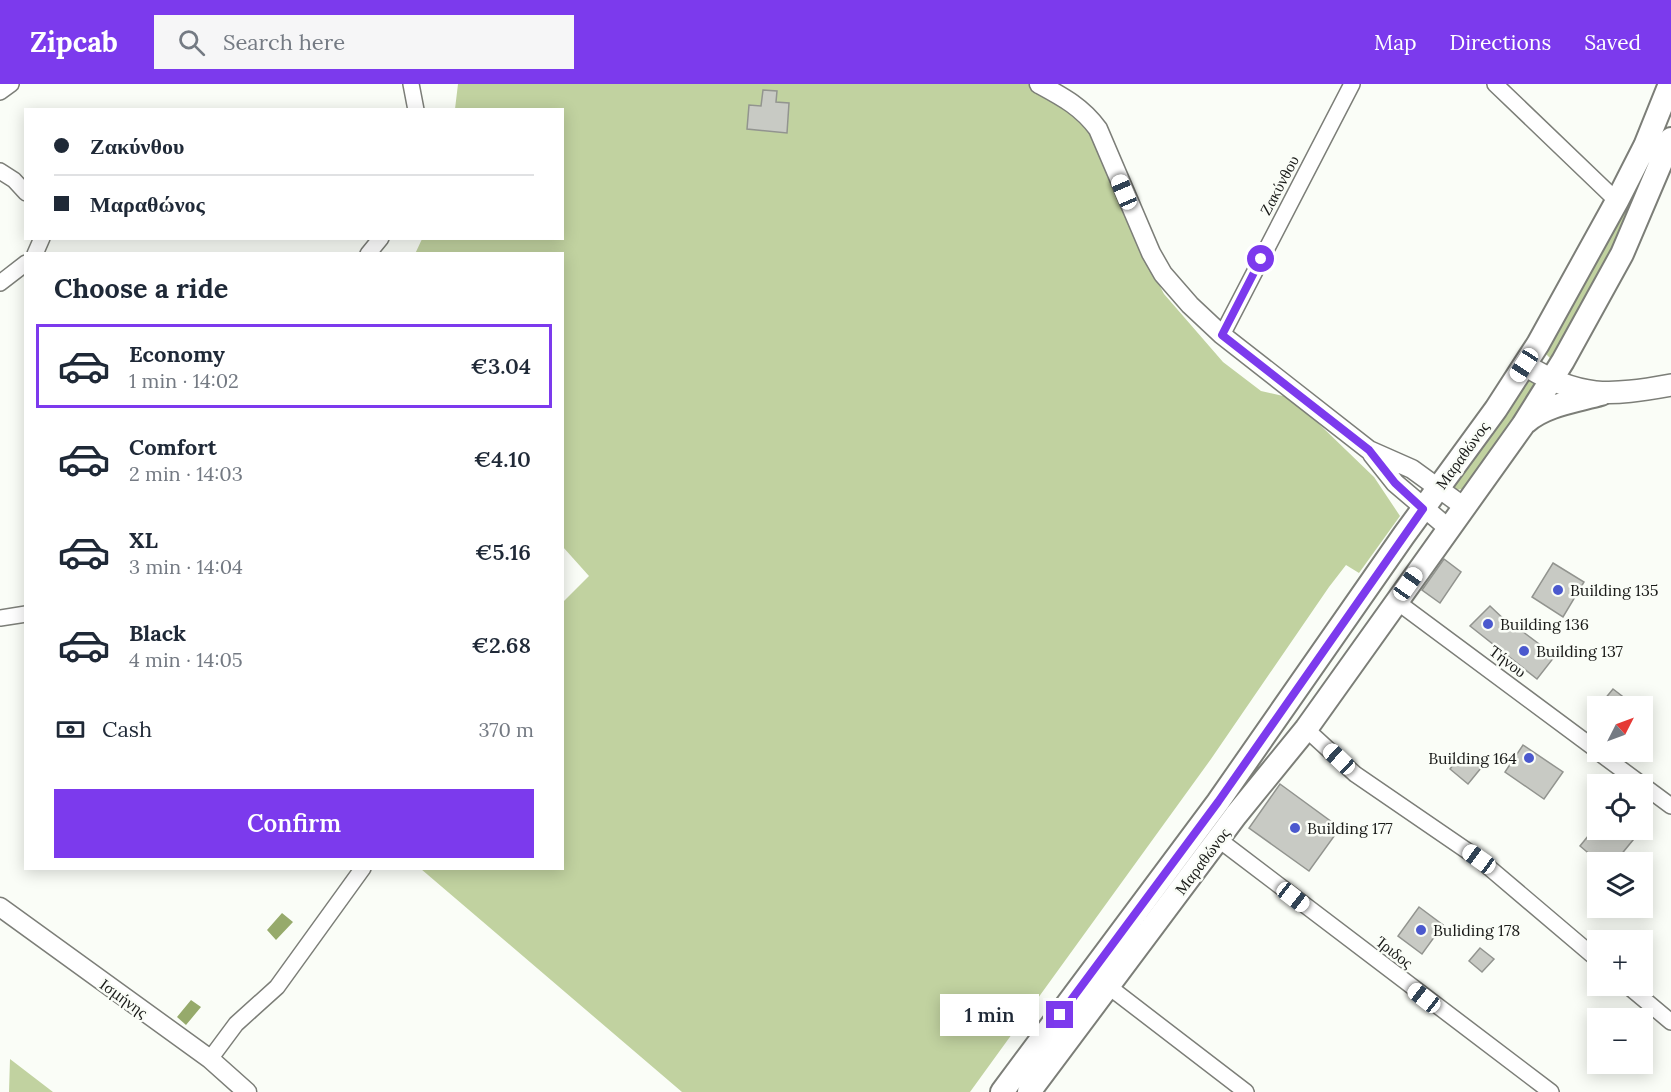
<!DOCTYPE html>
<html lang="en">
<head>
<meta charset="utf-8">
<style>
  :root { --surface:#fff; --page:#f6f6f7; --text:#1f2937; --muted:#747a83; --line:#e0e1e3; --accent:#7c3aed }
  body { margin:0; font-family:Lora,serif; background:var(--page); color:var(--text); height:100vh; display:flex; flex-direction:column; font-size:22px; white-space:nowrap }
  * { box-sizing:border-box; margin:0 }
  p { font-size:20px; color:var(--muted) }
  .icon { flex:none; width:33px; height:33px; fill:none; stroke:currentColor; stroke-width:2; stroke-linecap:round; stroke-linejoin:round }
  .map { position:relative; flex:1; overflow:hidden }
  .details { position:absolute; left:24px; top:168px; width:540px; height:618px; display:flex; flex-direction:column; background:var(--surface); border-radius:0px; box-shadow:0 3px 15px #0003 }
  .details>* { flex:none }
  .guide { position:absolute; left:24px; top:24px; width:540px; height:132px; border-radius:0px; box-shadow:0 3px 15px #0003; display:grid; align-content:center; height:132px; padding:0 30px; background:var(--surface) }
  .needle { width:39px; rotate:48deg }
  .buttons { position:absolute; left:1587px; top:612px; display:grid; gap:12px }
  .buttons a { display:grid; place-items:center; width:66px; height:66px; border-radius:0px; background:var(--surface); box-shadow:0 3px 15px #0003; font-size:30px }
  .end { position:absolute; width:27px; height:27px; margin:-14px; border:8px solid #7c3aed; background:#fff; box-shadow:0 0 0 3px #fff }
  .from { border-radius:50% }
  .bubble { position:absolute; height:42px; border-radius:0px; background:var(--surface); box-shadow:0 3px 15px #0003; font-size:20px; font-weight:600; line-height:42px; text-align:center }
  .car { position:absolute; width:18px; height:36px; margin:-18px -9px; border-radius:8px; box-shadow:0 0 4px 2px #0007; background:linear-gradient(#fff 24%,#345 0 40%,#fff 0 76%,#345 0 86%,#fff 0) }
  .guide b { display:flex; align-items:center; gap:21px; height:57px; font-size:22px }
  .guide b+b { border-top:2px solid var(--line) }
  .guide i { width:15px; height:15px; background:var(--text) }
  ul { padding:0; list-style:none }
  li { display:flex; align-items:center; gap:18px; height:84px; margin:0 12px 9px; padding:0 18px; border:3px solid transparent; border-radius:0px }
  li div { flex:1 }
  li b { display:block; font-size:22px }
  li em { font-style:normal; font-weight:600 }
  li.active { border-color:var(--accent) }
  li>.icon { width:54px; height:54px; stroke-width:1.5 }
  h2 { padding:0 30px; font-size:27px; line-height:72px }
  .pay { display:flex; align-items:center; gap:15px; height:66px; padding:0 30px; font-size:22px }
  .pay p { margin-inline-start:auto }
  .cta { display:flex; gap:12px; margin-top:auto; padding:12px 30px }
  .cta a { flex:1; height:69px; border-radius:0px; background:var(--accent); color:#fff; font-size:24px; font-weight:600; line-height:69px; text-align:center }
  header { display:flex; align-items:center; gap:36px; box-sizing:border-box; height:84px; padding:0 30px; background:var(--accent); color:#fff }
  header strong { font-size:28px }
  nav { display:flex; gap:33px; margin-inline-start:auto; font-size:21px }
  .search { width:420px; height:54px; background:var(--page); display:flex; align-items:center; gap:15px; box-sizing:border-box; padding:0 21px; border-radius:0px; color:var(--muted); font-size:22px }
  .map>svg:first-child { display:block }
  .green { fill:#c1d2a0 }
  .water { fill:#96aa6b }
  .building { fill:#c8cac4; stroke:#92948f; stroke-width:1.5 }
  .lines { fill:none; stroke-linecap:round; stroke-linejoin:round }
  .minor-casing { stroke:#7c7e78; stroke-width:18 }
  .tertiary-casing { stroke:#7c7e78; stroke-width:21 }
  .secondary-casing { stroke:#7c7e78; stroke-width:24 }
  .primary-casing { stroke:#7c7e78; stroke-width:26 }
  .minor { stroke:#fff; stroke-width:15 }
  .tertiary { stroke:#fff; stroke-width:18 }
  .secondary { stroke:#fff; stroke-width:21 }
  .primary { stroke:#fff; stroke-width:22 }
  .route { stroke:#7c3aed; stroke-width:8 }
  .poi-dot { fill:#4b59ce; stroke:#fafdf7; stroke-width:2 }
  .labels { text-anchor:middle; stroke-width:5; stroke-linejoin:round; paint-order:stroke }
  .street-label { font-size:16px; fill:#191a18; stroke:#fafdf7 }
  .poi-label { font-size:16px; fill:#191a18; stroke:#fafdf7; text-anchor:start }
</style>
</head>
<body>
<header>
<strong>Zipcab</strong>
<div class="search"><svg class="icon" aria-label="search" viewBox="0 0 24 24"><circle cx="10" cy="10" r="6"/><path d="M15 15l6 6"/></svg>Search here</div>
<nav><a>Map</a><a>Directions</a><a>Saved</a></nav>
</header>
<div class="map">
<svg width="1671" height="1008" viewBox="0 0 1671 1008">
  <rect width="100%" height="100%" fill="#fafdf7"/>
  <path class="green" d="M458,0H1048L1093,52L1130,144L1164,210L1223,278L1261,307L1292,314L1374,393L1400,432L1359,489L1346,481L1329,503L1211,675L970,1008H682L421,785L562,784L563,518L589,492L563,463L562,170H415L422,155L562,154V26L455,25Z
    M1627,118L1635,122L1553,274H1550L1545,269Z
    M1528,296L1533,297L1535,304L1463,405L1456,406L1453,400Z
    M10,975L53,1008H9Z"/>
  <path class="water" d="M282,829L293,838L276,856L267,846Z
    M191,916L201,923L186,941L177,933Z"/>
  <path class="building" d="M763,6L777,7L776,18L789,19L787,49L747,45L749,21L761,22Z
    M1444,475L1461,488L1440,519L1422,506Z
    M1553,479L1584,498L1563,533L1532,513Z
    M1490,522L1509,540L1510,538L1555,572L1537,595L1470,542Z
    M1613,605L1635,622H1599Z
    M1523,661L1563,688L1544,715L1505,688Z
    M1463,669L1481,684L1468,700L1450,685Z
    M1280,700L1340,744L1309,787L1249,744Z
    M1593,746H1620L1633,756L1615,778H1599L1580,762Z
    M1419,823L1443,841L1422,870L1398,852Z
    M1480,864L1494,875L1482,888L1469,877Z"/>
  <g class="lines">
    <g class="minor-casing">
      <path id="minor" d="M411,0L416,26
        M1495,0L1617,117
        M0,8L11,0
        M0,87L14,96L26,109
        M35,170L42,154
        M368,170L381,154
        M0,199L26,179
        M1222,251L1352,0
        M1396,517L1598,667
        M0,534L26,530
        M1306,645L1355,690L1479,775L1598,876
        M1598,668L1671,722
        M1218,755L1551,1008
        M1108,902L1246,1008
        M1628,902L1671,938
        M210,975L236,940L277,903L363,784"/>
    </g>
    <g class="tertiary-casing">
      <path id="tertiary" d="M1039,0C1063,13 1082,23 1098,45L1151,169L1163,190L1190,221L1222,251L1369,366L1412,385L1463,422
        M1372,370L1395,399L1448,444
        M0,823L210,975L247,1008"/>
    </g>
    <g class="secondary-casing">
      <path id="secondary" d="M1525,281C1579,315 1610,312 1671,301"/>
    </g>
    <g class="primary-casing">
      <path id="primary" d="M1526,338C1545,321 1576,317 1601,310
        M1002,1008L1218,718L1404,451L1496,325L1538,260L1617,117L1645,62L1670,0
        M1029,1008L1236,731L1306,645L1523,341L1563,277L1622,170L1671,55"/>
    </g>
    <use href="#minor" class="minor"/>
    <use href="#tertiary" class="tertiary"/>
    <use href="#secondary" class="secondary"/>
    <use href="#primary" class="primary"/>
  </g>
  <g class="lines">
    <path class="route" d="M1060,931L1218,718L1423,425L1395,399L1369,366L1222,251L1261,175"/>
  </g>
  <g class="poi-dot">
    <circle cx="1558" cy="506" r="6"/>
    <circle cx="1488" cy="540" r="6"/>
    <circle cx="1524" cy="567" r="6"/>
    <circle cx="1529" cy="674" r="6"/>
    <circle cx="1295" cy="744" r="6"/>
    <circle cx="1421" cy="846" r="6"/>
  </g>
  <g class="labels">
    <g class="street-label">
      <text transform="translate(1279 101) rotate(-62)" y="6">Ζακύνθου</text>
      <text transform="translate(1462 371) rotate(-54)" y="6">Μαραθώνος</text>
      <text transform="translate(1508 577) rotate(37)" y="6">Τήνου</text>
      <text transform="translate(1202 777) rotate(-53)" y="6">Μαραθώνος</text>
      <text transform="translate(1395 868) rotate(38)" y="6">Ίριδος</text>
      <text transform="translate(124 914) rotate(36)" y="6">Ισμήνης</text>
    </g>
    <g class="poi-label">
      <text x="1570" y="512">Building 135</text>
      <text x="1500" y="546">Building 136</text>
      <text x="1536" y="573">Building 137</text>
      <text x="1517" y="680" text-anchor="end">Building 164</text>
      <text x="1307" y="750">Building 177</text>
      <text x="1433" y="852">Buliding 178</text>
    </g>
  </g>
</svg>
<div class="buttons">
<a><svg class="needle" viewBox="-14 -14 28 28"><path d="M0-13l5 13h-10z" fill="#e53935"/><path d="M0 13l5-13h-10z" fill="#747a83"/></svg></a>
<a><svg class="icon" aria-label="locate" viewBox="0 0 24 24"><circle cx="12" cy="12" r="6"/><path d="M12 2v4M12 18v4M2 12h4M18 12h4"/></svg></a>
<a><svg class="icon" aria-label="layers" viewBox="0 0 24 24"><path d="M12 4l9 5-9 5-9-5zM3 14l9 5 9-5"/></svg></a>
<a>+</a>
<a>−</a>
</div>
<i class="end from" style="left:1261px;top:175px"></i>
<i class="end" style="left:1060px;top:931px"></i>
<div class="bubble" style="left:940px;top:910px;width:99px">1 min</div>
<i class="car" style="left:1124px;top:108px;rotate:337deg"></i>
<i class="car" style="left:1524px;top:281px;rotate:213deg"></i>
<i class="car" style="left:1408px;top:500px;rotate:35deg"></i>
<i class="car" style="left:1339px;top:675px;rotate:313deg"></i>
<i class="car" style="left:1479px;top:775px;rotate:306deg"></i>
<i class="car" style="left:1293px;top:813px;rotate:128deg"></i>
<i class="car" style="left:1424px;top:914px;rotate:308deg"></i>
<div class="guide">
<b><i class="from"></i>Ζακύνθου</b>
<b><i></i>Μαραθώνος</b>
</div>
<section class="details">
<h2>Choose a ride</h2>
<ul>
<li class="active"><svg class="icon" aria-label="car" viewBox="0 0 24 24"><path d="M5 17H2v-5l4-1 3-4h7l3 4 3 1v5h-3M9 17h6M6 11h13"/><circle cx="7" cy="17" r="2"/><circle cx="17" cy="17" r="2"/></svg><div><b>Economy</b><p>1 min · 14:02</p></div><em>€3.04</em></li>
<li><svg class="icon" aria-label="car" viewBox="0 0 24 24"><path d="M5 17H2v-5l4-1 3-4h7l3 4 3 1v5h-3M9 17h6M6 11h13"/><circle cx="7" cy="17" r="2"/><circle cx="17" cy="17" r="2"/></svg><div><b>Comfort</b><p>2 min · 14:03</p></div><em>€4.10</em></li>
<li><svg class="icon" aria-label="car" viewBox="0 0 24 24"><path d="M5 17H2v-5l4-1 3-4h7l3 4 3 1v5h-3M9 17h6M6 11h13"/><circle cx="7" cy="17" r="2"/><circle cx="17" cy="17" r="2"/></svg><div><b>XL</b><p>3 min · 14:04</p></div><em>€5.16</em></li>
<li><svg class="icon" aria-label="car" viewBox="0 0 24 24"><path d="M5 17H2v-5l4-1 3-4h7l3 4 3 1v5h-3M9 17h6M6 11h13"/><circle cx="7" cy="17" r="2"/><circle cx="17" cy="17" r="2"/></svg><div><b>Black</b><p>4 min · 14:05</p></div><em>€2.68</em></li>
</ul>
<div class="pay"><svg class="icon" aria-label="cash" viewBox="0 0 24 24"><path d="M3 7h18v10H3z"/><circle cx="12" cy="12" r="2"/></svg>Cash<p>370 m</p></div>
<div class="cta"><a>Confirm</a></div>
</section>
</div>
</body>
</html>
